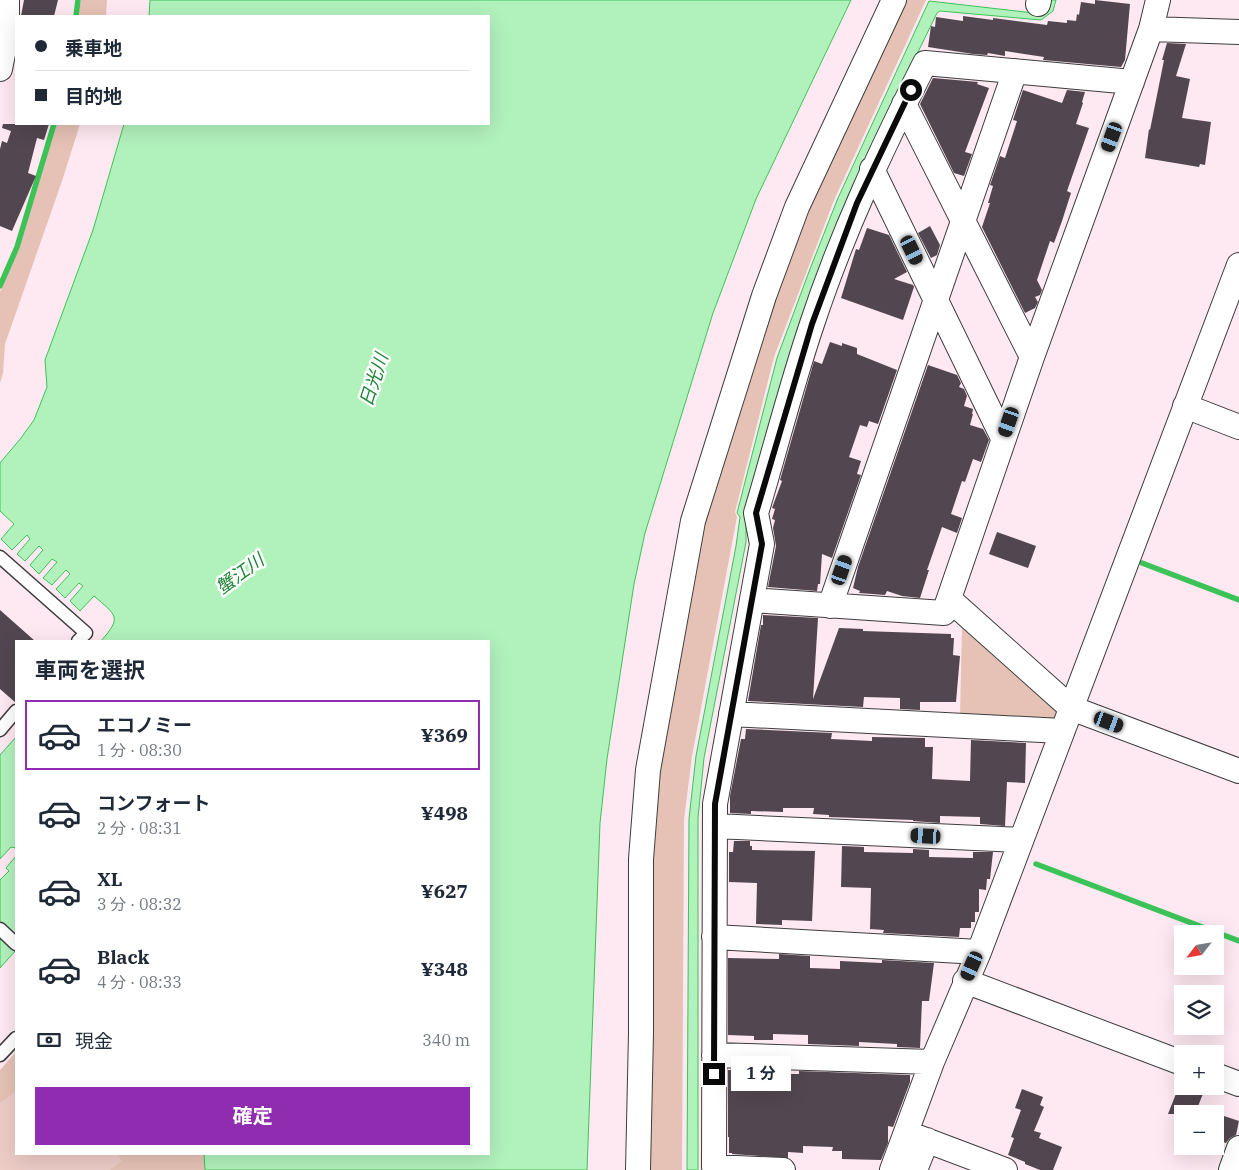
<!DOCTYPE html>
<html lang="ja">
<head>
<meta charset="utf-8">
<style>
  :root { --surface:#fff; --page:#f2f2f3; --text:#1f2937; --muted:#747a83; --line:#e0e1e3; --accent:#8f2cb0 }
  body { margin:0; font-family:"IBM Plex Serif","Noto Sans JP",serif; background:var(--page); color:var(--text); height:100vh; display:flex; flex-direction:column; font-size:19px; white-space:nowrap }
  * { box-sizing:border-box; margin:0 }
  p { font-size:16px; color:var(--muted) }
  .icon { flex:none; width:28px; height:28px; fill:none; stroke:currentColor; stroke-width:2; stroke-linecap:round; stroke-linejoin:round }
  .map { position:relative; flex:1; overflow:hidden }
  .panel { position:absolute; left:15px; top:640px; width:475px; height:515px; display:flex; flex-direction:column; background:var(--surface); border-radius:0px; box-shadow:0 5px 20px #0002 }
  .panel>* { flex:none }
  .top-card { position:absolute; left:15px; top:15px; width:475px; height:110px; border-radius:0px; box-shadow:0 5px 20px #0002; display:grid; align-content:center; height:110px; padding:0 20px; background:var(--surface) }
  .needle { width:32px; rotate:239deg }
  .fabs { position:absolute; left:1174px; top:925px; display:grid; gap:10px }
  .fabs a { display:grid; place-items:center; width:50px; height:50px; border-radius:0px; background:var(--surface); box-shadow:0 5px 20px #0002; font-size:25px }
  .end { position:absolute; width:22px; height:22px; margin:-11px; border:6px solid #0a0a0a; background:#fff; box-shadow:0 0 0 2px #fff }
  .from { border-radius:50% }
  .bubble { position:absolute; height:35px; border-radius:0px; background:var(--surface); box-shadow:0 5px 20px #0002; font-size:16px; font-weight:700; line-height:35px; text-align:center }
  .car { position:absolute; width:15px; height:30px; margin:-15px -8px; border-radius:6px; box-shadow:0 0 4px 1px #0007; background:linear-gradient(#222 24%,#8ab4d8 0 40%,#222 0 76%,#8ab4d8 0 86%,#222 0) }
  .top-card b { display:flex; align-items:center; gap:18px; height:48px; font-size:19px }
  .top-card b+b { border-top:1px solid var(--line) }
  .top-card i { width:12px; height:12px; background:var(--text) }
  ul { padding:0; list-style:none }
  li { display:flex; align-items:center; gap:15px; height:70px; margin:0 10px 8px; padding:0 10px; border:2px solid transparent; border-radius:0px }
  li div { flex:1 }
  li b { display:block; font-size:19px }
  li em { font-style:normal; font-weight:700 }
  li.active { border-color:var(--accent) }
  li>.icon { width:45px; height:45px; stroke-width:1.5 }
  h2 { padding:0 20px; font-size:22px; line-height:60px }
  .pay { display:flex; align-items:center; gap:12px; height:55px; padding:0 20px; font-size:19px }
  .pay p { margin-inline-start:auto }
  .button { display:flex; gap:10px; margin-top:auto; padding:10px 20px }
  .button a { flex:1; height:58px; border-radius:0px; background:var(--accent); color:#fff; font-size:20px; font-weight:700; line-height:58px; text-align:center }
  .map>svg:first-child { display:block }
  .green { fill:#e5c2b5 }
  .pitch { fill:#edccc6 }
  .water { fill:#b1f1bc; stroke:#3cc357 }
  .lines { fill:none; stroke-linecap:round; stroke-linejoin:round }
  .stream { stroke:#3cc357; stroke-width:5.5 }
  .building { fill:#524750 }
  .lane-casing { stroke:#3d3d3d; stroke-width:15 }
  .street-casing { stroke:#3d3d3d; stroke-width:26 }
  .lane { stroke:#fff; stroke-width:12 }
  .street { stroke:#fff; stroke-width:24 }
  .route { stroke:#0a0a0a; stroke-width:6 }
  .labels { text-anchor:middle; stroke-width:5; stroke-linejoin:round; paint-order:stroke }
  .water-label { font-size:18px; font-style:italic; fill:#1c8534; stroke:#fff }
</style>
</head>
<body>
<div class="map">
<svg width="1239" height="1170" viewBox="0 0 1239 1170">
  <rect width="100%" height="100%" fill="#fee8f1"/>
  <path class="green" d="M81,0H107L106,16H78Z
    M902,0H926L834,200L774,357L735,512L737,517L692,756L684,820L682,1170H647V860L655,763L712,478L803,208Z
    M56,124H80L62,181L5,344L3,373L0,383V292L20,245Z
    M962,625L1054,705L1057,712L1056,719L1051,722L960,717Z
    M16,1052V1154H204L205,1170H0V1070Z"/>
  <path class="pitch" d="M16,1091V1154H117L122,1161L110,1170H0V1103Z"/>
  <path class="water" d="M150,0H851L756,199L713,313L645,533L634,584L607,759L600,823L587,1170H205L204,1154H489V641H101C122,617 117,616 94,596L80,611L70,601L83,586L79,583L65,598L56,589L70,574L66,570L52,585L43,578L57,562L52,559L39,574L30,565L43,550L39,546L25,561L17,554L30,539L27,535L12,550L1,539L14,524L0,511V463L21,438L34,420L47,387L45,360L93,230L124,124H489V16H149Z
    M1048,0H1056L1053,11L1041,20L940,11L937,13L848,196L807,309L746,518V542L704,758L698,818V1170H687L689,819L696,756L736,546L740,517L737,513L777,358L810,269L838,198L929,1L1034,13Z
    M16,737V848L11,847L0,859V755Z
    M16,856V950L0,968V880L9,871L6,868Z"/>
  <g class="lines">
    <path class="stream" d="M76,16L78,0
      M0,286L17,247L54,124
      M1142,563L1239,600
      M1036,864L1239,941"/>
  </g>
  <path class="building" d="M24,0H58L54,16H21Z
    M1095,0L1130,4L1125,60L1121,67L1043,60L1044,57L1005,51V56L988,53L987,55L973,54L928,47L931,26L935,27L936,17L963,21V16L993,20V18L1047,25L1048,21L1067,23V20L1076,21L1077,14L1079,15L1081,2L1095,4Z
    M1167,43L1186,44L1176,76L1190,79L1182,118L1211,122L1205,165L1200,164L1199,167L1145,158L1149,129L1150,130L1164,60H1162Z
    M933,78L978,82L977,84L989,88L965,152L972,154L964,176L954,173L920,104Z
    M1023,90L1062,103L1067,90L1085,92L1082,102L1083,103L1076,124L1089,128L1067,191L1071,193L1062,221L1054,243L1050,241L1037,280L1042,290L1040,295L1035,297L1038,302L1035,308L1025,313L982,227L990,203H988L993,186L990,185L1000,156L1005,158L1017,121L1013,120Z
    M3,124H49L44,140L37,138L28,173L36,176L12,231L0,226V149L2,141L7,143L11,131L2,128Z
    M930,226L940,245L937,255L931,258L918,233Z
    M867,228L889,235L907,272L894,279L913,285L914,287L903,320L841,298L856,249L859,250Z
    M830,342L842,346V343L857,348V354L897,370L878,424L869,421L867,427L860,425L849,457L861,461L857,474L861,475L832,558L822,554L820,584H818L817,591L768,587L776,546L773,528L775,520L772,519L775,509L772,508L782,481L780,480L814,361L822,364Z
    M928,365L957,375L961,383L959,387L964,389L967,396L964,406L973,409L972,414H973L970,425L983,429L989,440L981,462L973,459L965,482L962,481L951,514L962,518L957,533L942,527L927,570H929L920,598L902,596L887,591L885,595L859,593L860,591L853,588L858,567Z
    M997,532L1036,546L1028,568L989,554Z
    M0,610L35,641H16V703L0,689Z
    M763,615L818,618L813,699L839,628L863,629V631L951,634V638H954L953,655L960,656L956,702H920V710L900,709V698L864,697L863,707L748,701L761,625H763Z
    M746,729L832,733L831,739L872,741V737L925,738V747H933L932,779L970,781L971,740L1026,743L1025,783L1007,782L1005,826L980,824V817L940,816V823L913,821V820L829,817V815L813,814L814,808H783V812L751,811V814L730,813V796L741,739H745Z
    M734,841H750V846H752V850L815,851L812,921L782,920V925L756,924L757,883L729,882V852H733Z
    M842,846L864,847V852L913,853V849L929,850V857L973,858V852H993L990,879H987L986,890L979,889V912H975V922H971V928H960L959,937L883,933L884,930L870,929L871,888L841,887Z
    M779,954L810,956V968L840,969V961L882,963V960L934,963L929,1001H922L920,1048L897,1047V1044L859,1042V1046L808,1044V1035L773,1034V1040H754V1036L728,1035V958L779,959Z
    M728,1070L760,1071V1074H799V1071L910,1075V1082L893,1127L888,1126V1143L881,1160L842,1159V1151H832L833,1147L803,1146V1153L788,1152V1158L732,1154V1153H729V1137H728Z
    M1179,1086H1206L1195,1114H1168Z
    M1022,1089L1043,1097L1040,1105L1044,1107L1034,1131L1041,1133L1039,1138L1062,1147L1053,1170H1040L1025,1164V1162L1008,1155L1014,1138L1011,1137L1021,1110L1015,1108Z
    M1224,1116L1239,1121L1236,1135L1230,1138L1226,1143L1215,1139Z"/>
  <g class="lines">
    <g class="lane-casing">
      <path id="lane" d="M0,557L86,633L78,641
        M0,730L16,711
        M0,929L16,944
        M0,1055L16,1038"/>
    </g>
    <g class="street-casing">
      <path id="street" d="M1038,4L1039,0
        M1151,29L1239,32
        M0,69L7,34V0
        M904,104L1032,357
        M872,169L1003,438
        M1185,406L1239,427
        M949,599L1071,708L1239,771
        M752,600L944,613L1032,357L1151,29L1158,0
        M830,606L1015,71
        M731,714L1062,731
        M715,826L1021,840
        M714,937L979,952
        M965,981L1182,1063
        M714,1055L932,1062
        M1215,1075L1239,1084
        M907,1133L1005,1170
        M638,1170L641,1033V859L648,770L693,521L764,296L797,207L894,0
        M783,1170L714,1167L715,804L762,544L756,513C775,450 791,386 812,324C842,233 882,148 925,63L1132,82
        M892,1170L932,1062L979,952L1239,265
        M915,1170L927,1140
        M1231,1170L1239,1148"/>
    </g>
    <use href="#lane" class="lane"/>
    <use href="#street" class="street"/>
  </g>
  <g class="lines">
    <path class="route" d="M714,1074L715,804L762,544L756,513L812,324L857,203L911,90"/>
  </g>
  <g class="labels">
    <g class="water-label">
      <text transform="translate(374 380) rotate(-72)" y="6">日光川</text>
      <text transform="translate(240 574) rotate(-36)" y="6">蟹江川</text>
    </g>
  </g>
</svg>
<div class="fabs">
<a><svg class="needle" viewBox="-14 -14 28 28"><path d="M0-13l5 13h-10z" fill="#e53935"/><path d="M0 13l5-13h-10z" fill="#747a83"/></svg></a>
<a><svg class="icon" aria-label="layers" viewBox="0 0 24 24"><path d="M12 4l9 5-9 5-9-5zM3 14l9 5 9-5"/></svg></a>
<a>+</a>
<a>−</a>
</div>
<i class="end from" style="left:911px;top:90px"></i>
<i class="end" style="left:714px;top:1074px"></i>
<div class="bubble" style="left:731px;top:1056px;width:60px">1 分</div>
<i class="car" style="left:1112px;top:137px;rotate:200deg"></i>
<i class="car" style="left:912px;top:250px;rotate:154deg"></i>
<i class="car" style="left:1009px;top:422px;rotate:199deg"></i>
<i class="car" style="left:842px;top:570px;rotate:19deg"></i>
<i class="car" style="left:1109px;top:722px;rotate:111deg"></i>
<i class="car" style="left:926px;top:836px;rotate:273deg"></i>
<i class="car" style="left:972px;top:966px;rotate:204deg"></i>
<div class="top-card">
<b><i class="from"></i>乗車地</b>
<b><i></i>目的地</b>
</div>
<section class="panel">
<h2>車両を選択</h2>
<ul>
<li class="active"><svg class="icon" aria-label="car" viewBox="0 0 24 24"><path d="M5 17H2v-5l4-1 3-4h7l3 4 3 1v5h-3M9 17h6M6 11h13"/><circle cx="7" cy="17" r="2"/><circle cx="17" cy="17" r="2"/></svg><div><b>エコノミー</b><p>1 分 · 08:30</p></div><em>¥369</em></li>
<li><svg class="icon" aria-label="car" viewBox="0 0 24 24"><path d="M5 17H2v-5l4-1 3-4h7l3 4 3 1v5h-3M9 17h6M6 11h13"/><circle cx="7" cy="17" r="2"/><circle cx="17" cy="17" r="2"/></svg><div><b>コンフォート</b><p>2 分 · 08:31</p></div><em>¥498</em></li>
<li><svg class="icon" aria-label="car" viewBox="0 0 24 24"><path d="M5 17H2v-5l4-1 3-4h7l3 4 3 1v5h-3M9 17h6M6 11h13"/><circle cx="7" cy="17" r="2"/><circle cx="17" cy="17" r="2"/></svg><div><b>XL</b><p>3 分 · 08:32</p></div><em>¥627</em></li>
<li><svg class="icon" aria-label="car" viewBox="0 0 24 24"><path d="M5 17H2v-5l4-1 3-4h7l3 4 3 1v5h-3M9 17h6M6 11h13"/><circle cx="7" cy="17" r="2"/><circle cx="17" cy="17" r="2"/></svg><div><b>Black</b><p>4 分 · 08:33</p></div><em>¥348</em></li>
</ul>
<div class="pay"><svg class="icon" aria-label="cash" viewBox="0 0 24 24"><path d="M3 7h18v10H3z"/><circle cx="12" cy="12" r="2"/></svg>現金<p>340 m</p></div>
<div class="button"><a>確定</a></div>
</section>
</div>
</body>
</html>
